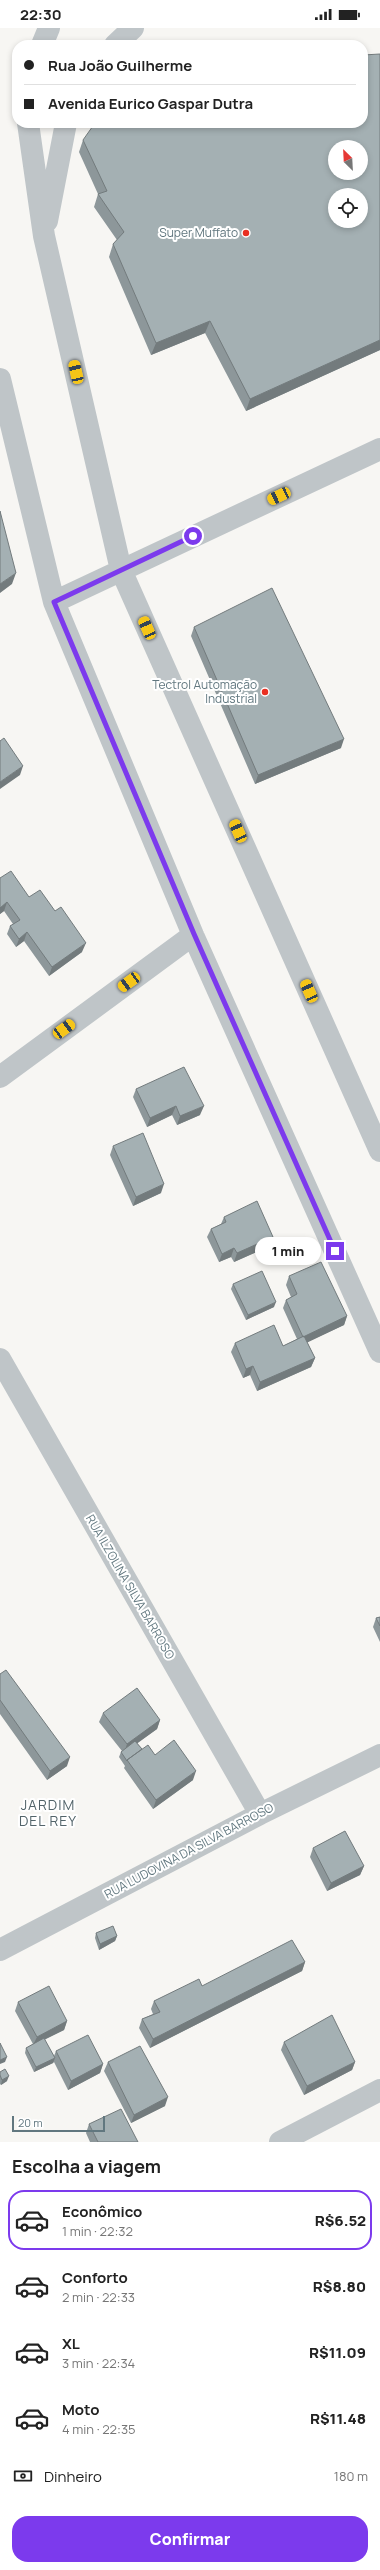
<!DOCTYPE html>
<html lang="pt">
<head>
<meta charset="utf-8">
<style>
  :root { --surface:#fff; --page:#f2f2f2; --text:#222; --muted:#767676; --line:#e0e0e0; --accent:#7c3aed }
  body { margin:0; font-family:Manrope,sans-serif; background:var(--page); color:var(--text); height:100vh; display:flex; flex-direction:column; font-size:15px; white-space:nowrap }
  * { box-sizing:border-box; margin:0 }
  p { font-size:13px; color:var(--muted) }
  .icon { flex:none; width:22px; height:22px; fill:none; stroke:currentColor; stroke-width:2; stroke-linecap:round; stroke-linejoin:round }
  .map { position:relative; height:2114px; overflow:hidden }
  .side { display:flex; flex-direction:column; background:var(--surface); flex:1 }
  .side>* { flex:none }
  .top-card { position:absolute; left:12px; top:12px; width:356px; height:88px; border-radius:16px; box-shadow:0 2px 6px #0003; display:grid; align-content:center; height:88px; padding:0 12px; background:var(--surface) }
  .needle { width:26px; rotate:336deg }
  .tools { position:absolute; left:328px; top:112px; display:grid; gap:8px }
  .tools a { display:grid; place-items:center; width:40px; height:40px; border-radius:50%; background:var(--surface); box-shadow:0 2px 6px #0003; font-size:20px }
  .scale { position:absolute; left:12px; bottom:10px; width:93px; box-sizing:border-box; padding-left:4px; border:2px solid #61777f; border-top:0; font-size:11px; line-height:14px; white-space:nowrap; color:#61777f; -webkit-text-stroke:3px #fff; paint-order:stroke }
  .end { position:absolute; width:18px; height:18px; margin:-9px; border:5px solid #7c3aed; background:#fff; box-shadow:0 0 0 2px #fff }
  .from { border-radius:50% }
  .bubble { position:absolute; height:28px; border-radius:14px; background:var(--surface); box-shadow:0 2px 6px #0003; font-size:13px; font-weight:800; line-height:28px; text-align:center }
  .car { position:absolute; width:12px; height:24px; margin:-12px -6px; border-radius:5px; box-shadow:0 0 3px 1px #0007; background:linear-gradient(#f5c518 24%,#345 0 40%,#f5c518 0 76%,#345 0 86%,#f5c518 0) }
  .top-card b { display:flex; align-items:center; gap:14px; height:38px; font-size:15px }
  .top-card b+b { border-top:1px solid var(--line) }
  .top-card i { width:10px; height:10px; background:var(--text) }
  ul { padding:0; list-style:none }
  li { display:flex; align-items:center; gap:12px; height:60px; margin:0 8px 6px; padding:0 4px; border:2px solid transparent; border-radius:16px }
  li div { flex:1 }
  li b { display:block; font-size:15px }
  li em { font-style:normal; font-weight:800 }
  li.selected { border-color:var(--accent) }
  li>.icon { width:36px; height:36px; stroke-width:1.5 }
  h2 { padding:0 12px; font-size:18px; line-height:48px }
  .pay { display:flex; align-items:center; gap:10px; height:44px; padding:0 12px; font-size:15px }
  .pay p { margin-inline-start:auto }
  .action { display:flex; gap:8px; margin-top:auto; padding:8px 12px }
  .action a { flex:1; height:46px; border-radius:16px; background:var(--accent); color:#fff; font-size:16px; font-weight:800; line-height:46px; text-align:center }
  .status { display:flex; justify-content:space-between; align-items:center; height:28px; padding:0 20px; background:var(--surface); direction:ltr }
  .status svg { height:11px; fill:currentColor }
  .map>svg:first-child { display:block }
  .lines { fill:none; stroke-linecap:round; stroke-linejoin:round }
  .minor { stroke:#bfc5c8; stroke-width:22 }
  .wall { fill:#8d979a }
  .shaded-wall { fill:#737b7d }
  .building { fill:#a4b0b3; stroke:#737b7d; fill-rule:evenodd }
  .route { stroke:#7c3aed; stroke-width:5 }
  .poi-dot { fill:#e92f21; stroke:#fff; stroke-width:1.5 }
  .labels { text-anchor:middle; stroke-width:4; stroke-linejoin:round; paint-order:stroke }
  .poi-label { font-size:12px; fill:#61777f; stroke:#fff; text-anchor:end }
  .street-label { font-size:12px; fill:#61777f; stroke:#fff }
  .quarter-label { font-size:14px; letter-spacing:1px; fill:#53646a; stroke:#fff }
</style>
</head>
<body>
<div class="status"><b>22:30</b><svg viewBox="0 0 49 12"><path d="M0 12V9h3v3zM5 12V6h3v6zM10 12V3h3v9zM15 12V0h3v12zM26 1h20v11H26zM47 4h2v5h-2z"/></svg></div>
<div class="map">
<svg width="380" height="2114" viewBox="0 0 380 2114">
  <rect width="100%" height="100%" fill="#f7f6f3"/>
  <g class="lines">
    <path class="minor" d="M42,17L49,0
      M115,17L133,0
      M28,95L44,208L121,542L380,1123
      M47,193L66,95
      M0,351L54,574L193,907L380,1324
      M54,574L380,421
      M0,1049L193,907
      M0,1331L260,1786
      M0,1922L260,1786L380,1727
      M280,2114L380,2062"/>
  </g>
  <path class="wall" d="M380,26V322L246,383L205,305L151,327L109,229L113,216L117,212L94,179L98,166L79,124L83,112Z
    M194,599L341,720L255,756L191,608Z
    M0,850L29,869L55,883L82,924L49,948L24,913L16,919L7,906L10,898L13,896L4,883L0,886Z
    M136,1061L200,1087L177,1097L172,1087L147,1099L133,1069Z
    M113,1118L161,1165L133,1178L110,1127Z
    M224,1189L273,1209L270,1218L234,1234L231,1229L219,1234L207,1209L211,1201L221,1196Z
    M289,1248L347,1288L344,1297L307,1314L315,1330L311,1339L257,1363L250,1347L243,1350L231,1324L235,1315L283,1318L297,1311L283,1280L286,1272L291,1269L286,1257Z
    M233,1256L274,1279L246,1292L231,1261Z
    M380,1589V1614L373,1599L376,1590Z
    M0,1646L67,1738L47,1752L0,1686Z
    M103,1685L160,1692L157,1701L137,1715L142,1721L155,1727L193,1752L153,1781L124,1740L125,1738L119,1729L121,1724L122,1723L99,1694Z
    M313,1820L364,1838L360,1847L327,1863L310,1829Z
    M96,1905L117,1908L115,1913L99,1922L95,1910Z
    M305,1934L302,1943L150,2020L139,2000L142,1991L153,1986L151,1981L154,1973Z
    M18,1974L67,1993L64,2002L44,2012L54,2028L56,2023L103,2036L100,2045L68,2062L54,2034L53,2035L34,2044L25,2025L26,2020L33,2016L15,1983Z
    M284,2014L355,2034L352,2042L304,2067L281,2022Z
    M108,2034L165,2078L131,2095L104,2043Z
    M0,2044L7,2053L1,2057L0,2056Z
    M89,2096L138,2114H90L86,2105Z"/>
  <path class="shaded-wall" d="M210,293L205,305L151,327L156,315Z
    M380,312V322L246,383L250,371Z
    M16,545L12,556L0,565V556Z
    M344,711L341,720L255,756L258,747Z
    M23,738L20,747L0,761V754Z
    M7,874L4,883L0,886V880Z
    M27,904L24,913L16,919L19,911Z
    M86,915L82,924L49,948L52,939Z
    M176,1078L172,1087L147,1099L150,1090Z
    M204,1078L200,1087L177,1097L180,1088Z
    M164,1156L161,1165L133,1178L136,1169Z
    M273,1209L270,1218L234,1234L237,1225Z
    M234,1220L231,1229L219,1234L222,1226Z
    M276,1274L274,1279L246,1292L248,1287Z
    M347,1288L344,1297L300,1318L303,1309Z
    M315,1330L311,1339L257,1363L260,1354Z
    M253,1338L250,1347L243,1350L246,1341Z
    M160,1692L157,1701L124,1725L127,1716Z
    M70,1729L67,1738L47,1752L50,1743Z
    M196,1743L193,1752L153,1781L156,1772Z
    M364,1838L360,1847L327,1863L331,1855Z
    M117,1908L115,1913L99,1922L100,1916Z
    M305,1934L302,1943L150,2020L153,2011Z
    M67,1993L64,2002L33,2017L37,2009Z
    M7,2029L5,2034L0,2036V2032Z
    M55,2030L53,2035L34,2044L36,2039Z
    M355,2034L352,2042L304,2067L307,2058Z
    M103,2036L100,2045L68,2062L71,2053Z
    M9,2048L7,2053L1,2057L2,2052Z
    M168,2069L165,2078L131,2095L134,2087Z"/>
  <path class="building" d="M380,26V312L250,371L210,293L156,315L113,216L124,204L98,166L107,163L83,112L95,95H363V27ZM335,119H361V145H335ZM335,167H361V193H335Z
    M0,483L16,545L0,556Z
    M272,560L344,711L258,747L194,599Z
    M4,710L23,738L0,754V713Z
    M11,843L29,869L40,862L55,883L61,879L86,915L52,939L27,904L19,911L10,898L20,892L7,874L0,880V850Z
    M184,1039L204,1078L180,1088L176,1078L150,1090L136,1061Z
    M143,1105L164,1156L136,1169L113,1118Z
    M257,1173L273,1209L237,1225L234,1220L222,1226L211,1201L226,1194L224,1189Z
    M321,1234L347,1288L303,1309L286,1272L297,1266L289,1248Z
    M262,1243L276,1274L248,1287L233,1256Z
    M274,1297L283,1318L304,1308L315,1330L260,1354L253,1338L246,1341L235,1315Z
    M380,1589V1598L376,1590Z
    M6,1642L70,1729L50,1743L0,1672V1646Z
    M137,1660L160,1692L127,1716L103,1685Z
    M174,1712L196,1743L156,1772L127,1732L148,1717L155,1727Z
    M135,1713L142,1721L127,1732V1733L121,1724Z
    M345,1803L364,1838L331,1855L313,1820Z
    M113,1898L117,1908L100,1916L96,1905Z
    M292,1912L305,1934L153,2011L142,1991L160,1984L154,1973L199,1951L202,1958Z
    M49,1958L67,1993L37,2009L18,1974Z
    M332,1987L355,2034L307,2058L284,2014Z
    M88,2007L103,2036L71,2053L56,2023Z
    M44,2010L55,2030L36,2039L26,2020Z
    M0,2015L7,2029L0,2032Z
    M140,2018L168,2069L134,2087L108,2034Z
    M5,2041L9,2048L2,2052L0,2047V2044Z
    M121,2081L138,2114H98L89,2096Z"/>
  <g class="lines">
    <path class="route" d="M193,508L54,574L194,906L335,1223"/>
  </g>
  <g class="poi-dot">
    <circle cx="246" cy="205" r="4"/>
    <circle cx="265" cy="664" r="4"/>
  </g>
  <g class="labels">
    <g class="poi-label">
      <text x="238" y="209">Super Muffato</text>
      <text x="257" y="661">Tectrol Automação<tspan x="257" dy="14">Industrial</tspan></text>
    </g>
    <g class="street-label">
      <text transform="translate(130 1559) rotate(60)" y="4">RUA ILZOLINA SILVA BARROSO</text>
      <text transform="translate(189 1823) rotate(-28)" y="4">RUA LUDOVINA DA SILVA BARROSO</text>
    </g>
    <g class="quarter-label">
      <text x="48" y="1782">JARDIM<tspan x="48" dy="16">DEL REY</tspan></text>
    </g>
  </g>
</svg>
<div class="tools">
<a><svg class="needle" viewBox="-14 -14 28 28"><path d="M0-13l5 13h-10z" fill="#e53935"/><path d="M0 13l5-13h-10z" fill="#767676"/></svg></a>
<a><svg class="icon" aria-label="locate" viewBox="0 0 24 24"><circle cx="12" cy="12" r="6"/><path d="M12 2v4M12 18v4M2 12h4M18 12h4"/></svg></a>
</div>
<div class="scale">20 m</div>
<i class="end from" style="left:193px;top:508px"></i>
<i class="end" style="left:335px;top:1223px"></i>
<div class="bubble" style="left:255px;top:1209px;width:66px">1 min</div>
<i class="car" style="left:76px;top:344px;rotate:347deg"></i>
<i class="car" style="left:279px;top:468px;rotate:245deg"></i>
<i class="car" style="left:147px;top:600px;rotate:336deg"></i>
<i class="car" style="left:238px;top:803px;rotate:336deg"></i>
<i class="car" style="left:129px;top:954px;rotate:234deg"></i>
<i class="car" style="left:309px;top:963px;rotate:336deg"></i>
<i class="car" style="left:64px;top:1001px;rotate:54deg"></i>
<div class="top-card">
<b><i class="from"></i>Rua João Guilherme</b>
<b><i></i>Avenida Eurico Gaspar Dutra</b>
</div>
</div>
<section class="side">
<h2>Escolha a viagem</h2>
<ul>
<li class="selected"><svg class="icon" aria-label="car" viewBox="0 0 24 24"><path d="M5 17H2v-5l4-1 3-4h7l3 4 3 1v5h-3M9 17h6M6 11h13"/><circle cx="7" cy="17" r="2"/><circle cx="17" cy="17" r="2"/></svg><div><b>Econômico</b><p>1 min · 22:32</p></div><em>R$6.52</em></li>
<li><svg class="icon" aria-label="car" viewBox="0 0 24 24"><path d="M5 17H2v-5l4-1 3-4h7l3 4 3 1v5h-3M9 17h6M6 11h13"/><circle cx="7" cy="17" r="2"/><circle cx="17" cy="17" r="2"/></svg><div><b>Conforto</b><p>2 min · 22:33</p></div><em>R$8.80</em></li>
<li><svg class="icon" aria-label="car" viewBox="0 0 24 24"><path d="M5 17H2v-5l4-1 3-4h7l3 4 3 1v5h-3M9 17h6M6 11h13"/><circle cx="7" cy="17" r="2"/><circle cx="17" cy="17" r="2"/></svg><div><b>XL</b><p>3 min · 22:34</p></div><em>R$11.09</em></li>
<li><svg class="icon" aria-label="car" viewBox="0 0 24 24"><path d="M5 17H2v-5l4-1 3-4h7l3 4 3 1v5h-3M9 17h6M6 11h13"/><circle cx="7" cy="17" r="2"/><circle cx="17" cy="17" r="2"/></svg><div><b>Moto</b><p>4 min · 22:35</p></div><em>R$11.48</em></li>
</ul>
<div class="pay"><svg class="icon" aria-label="cash" viewBox="0 0 24 24"><path d="M3 7h18v10H3z"/><circle cx="12" cy="12" r="2"/></svg>Dinheiro<p>180 m</p></div>
<div class="action"><a>Confirmar</a></div>
</section>
</body>
</html>
